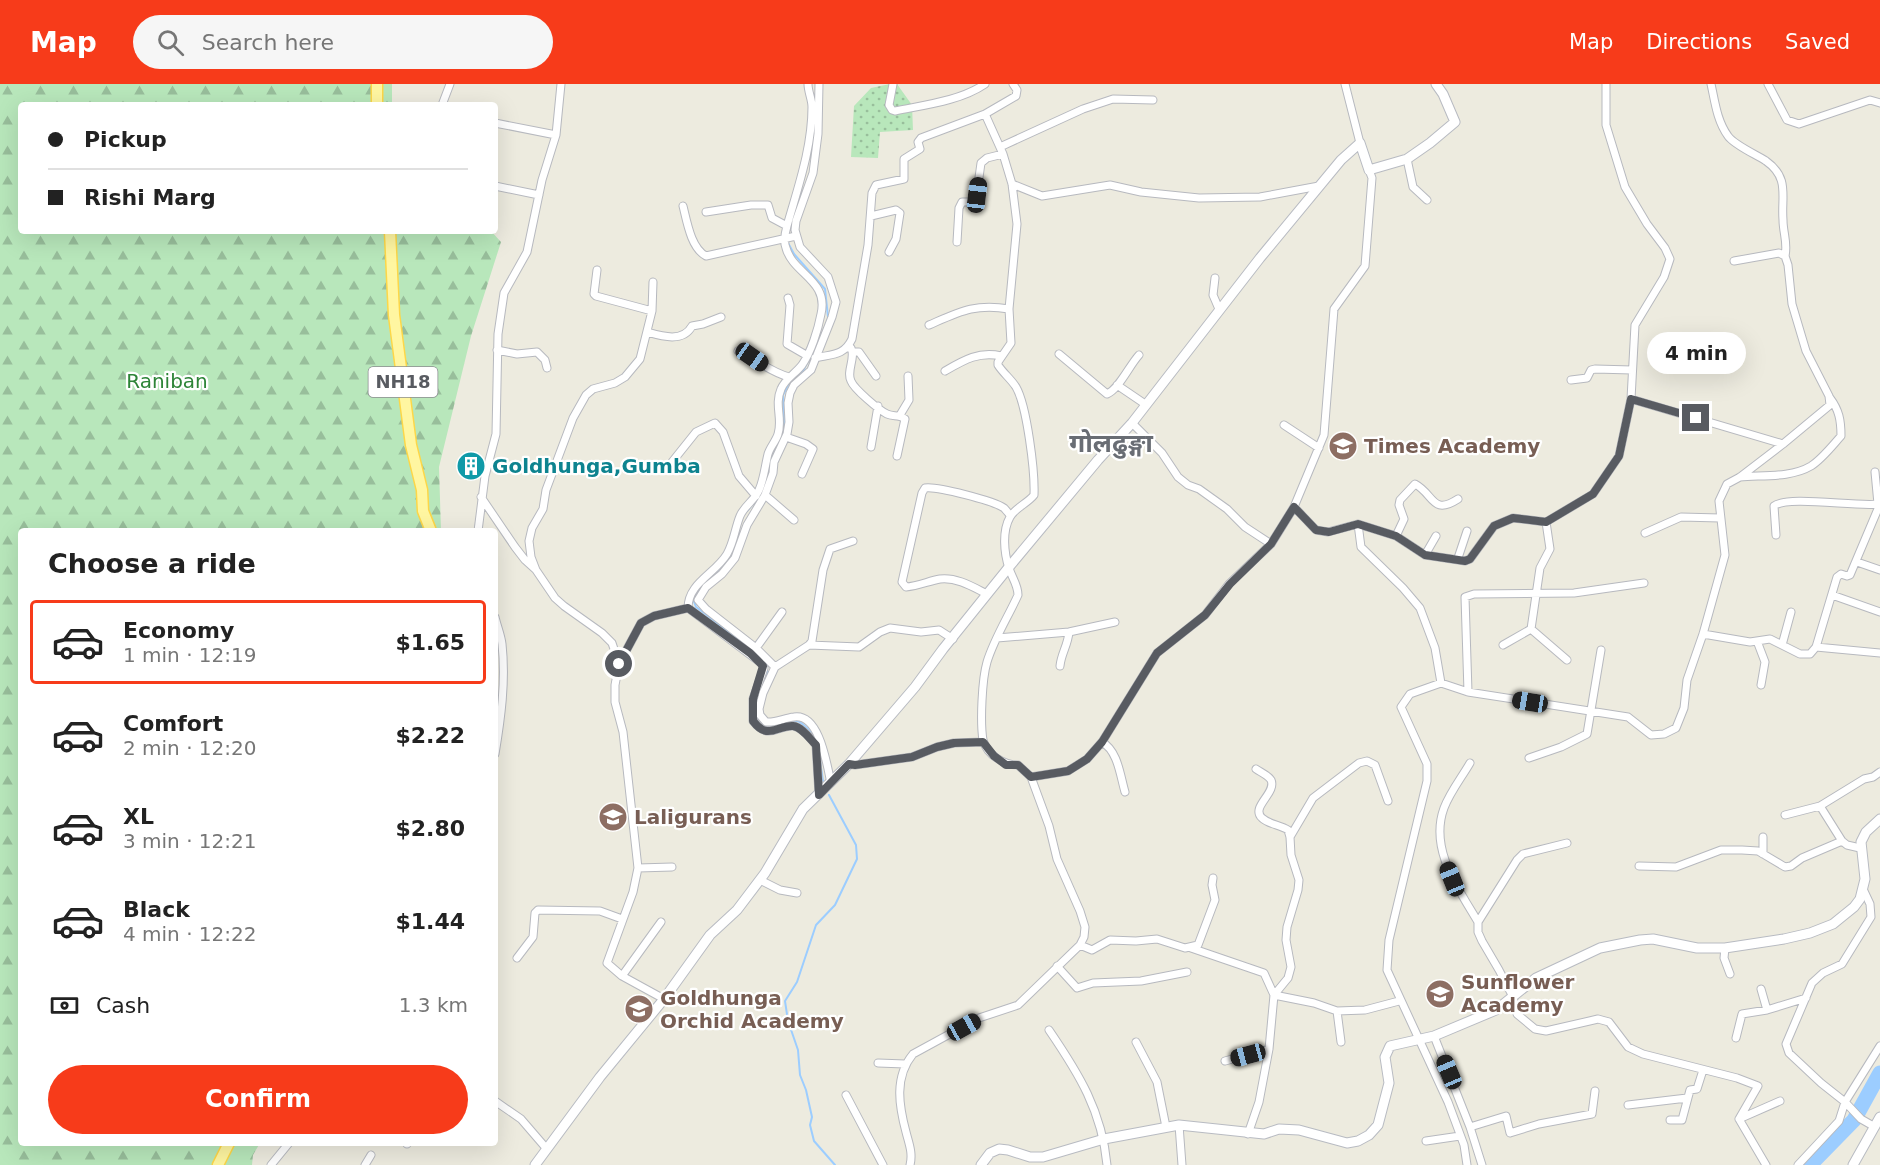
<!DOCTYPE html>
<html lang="en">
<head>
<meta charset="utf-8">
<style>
  :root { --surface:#fff; --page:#f6f6f6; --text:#222; --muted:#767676; --line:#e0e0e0; --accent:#f73b1a }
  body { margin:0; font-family:"DejaVu Sans","Noto Sans Devanagari",sans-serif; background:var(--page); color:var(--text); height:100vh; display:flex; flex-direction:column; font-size:22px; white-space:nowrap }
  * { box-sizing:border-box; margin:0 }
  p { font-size:20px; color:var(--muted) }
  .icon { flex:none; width:33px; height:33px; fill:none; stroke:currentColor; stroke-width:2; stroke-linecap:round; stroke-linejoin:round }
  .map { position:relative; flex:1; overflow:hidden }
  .side { position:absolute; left:18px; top:444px; width:480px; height:618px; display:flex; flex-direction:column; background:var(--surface); border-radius:6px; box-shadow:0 6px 24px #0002 }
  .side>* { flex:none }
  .guide { position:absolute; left:18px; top:18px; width:480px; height:132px; border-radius:6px; box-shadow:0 6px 24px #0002; display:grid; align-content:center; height:132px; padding:0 30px; background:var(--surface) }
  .end { position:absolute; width:27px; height:27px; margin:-14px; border:8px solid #585b61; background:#fff; box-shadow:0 0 0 3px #fff }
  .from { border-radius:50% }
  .bubble { position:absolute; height:42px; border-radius:21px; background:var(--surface); box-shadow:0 6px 24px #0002; font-size:20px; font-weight:700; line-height:42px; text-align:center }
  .car { position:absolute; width:18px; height:36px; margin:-18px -9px; border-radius:8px; box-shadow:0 0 4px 2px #0007; background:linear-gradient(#222 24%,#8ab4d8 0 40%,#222 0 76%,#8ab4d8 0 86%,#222 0) }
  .guide b { display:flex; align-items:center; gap:21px; height:57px; font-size:22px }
  .guide b+b { border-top:2px solid var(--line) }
  .guide i { width:15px; height:15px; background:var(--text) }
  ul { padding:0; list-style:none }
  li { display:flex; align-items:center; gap:18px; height:84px; margin:0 12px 9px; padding:0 18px; border:3px solid transparent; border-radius:6px }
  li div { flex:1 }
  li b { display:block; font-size:22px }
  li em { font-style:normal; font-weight:700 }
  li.on { border-color:var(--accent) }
  li>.icon { width:54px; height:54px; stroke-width:1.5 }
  h2 { padding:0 30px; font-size:27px; line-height:72px }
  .pay { display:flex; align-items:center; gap:15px; height:66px; padding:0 30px; font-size:22px }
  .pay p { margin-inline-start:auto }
  .primary-button { display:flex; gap:12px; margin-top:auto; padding:12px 30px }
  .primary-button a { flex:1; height:69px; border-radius:36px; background:var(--accent); color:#fff; font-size:24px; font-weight:700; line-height:69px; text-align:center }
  header { display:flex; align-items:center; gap:36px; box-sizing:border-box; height:84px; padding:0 30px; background:var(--accent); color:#fff }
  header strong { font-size:28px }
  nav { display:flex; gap:33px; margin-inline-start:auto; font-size:21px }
  .search { width:420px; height:54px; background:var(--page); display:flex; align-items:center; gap:15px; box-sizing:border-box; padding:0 21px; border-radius:33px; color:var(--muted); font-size:22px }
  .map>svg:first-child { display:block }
  .grass { fill:url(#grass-dots) }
  .forest { fill:url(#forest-firs) }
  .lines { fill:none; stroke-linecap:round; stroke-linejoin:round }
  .stream { stroke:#9ccdff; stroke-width:2 }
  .river { stroke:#9ccdff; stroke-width:15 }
  .street-casing { stroke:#b7b9bf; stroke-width:9 }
  .secondary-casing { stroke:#b8bbc2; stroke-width:11 }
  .primary-casing { stroke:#fdd748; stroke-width:13 }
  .street { stroke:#fff; stroke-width:7 }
  .secondary { stroke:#fff; stroke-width:9 }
  .primary { stroke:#fff6a1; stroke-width:10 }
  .route { stroke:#585b61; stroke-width:8 }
  .labels { text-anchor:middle; stroke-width:4.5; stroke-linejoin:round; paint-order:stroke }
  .shield { fill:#fff; stroke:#8a8c90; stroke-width:1.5 }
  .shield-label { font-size:18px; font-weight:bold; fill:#585b61 }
  .park-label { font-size:20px; fill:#2d8437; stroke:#fff }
  .education-label { font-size:20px; font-weight:bold; fill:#785e54; stroke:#fff; text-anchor:start }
  .culture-label { font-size:20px; font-weight:bold; fill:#0d838f; stroke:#fff; text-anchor:start }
  .district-label { font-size:26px; font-weight:bold; fill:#696d74; stroke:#fff }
</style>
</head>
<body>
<header>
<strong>Map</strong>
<div class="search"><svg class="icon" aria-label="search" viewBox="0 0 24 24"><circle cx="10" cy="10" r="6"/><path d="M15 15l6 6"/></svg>Search here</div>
<nav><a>Map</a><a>Directions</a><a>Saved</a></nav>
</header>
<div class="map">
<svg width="1880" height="1081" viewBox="0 0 1880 1081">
  <defs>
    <pattern id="grass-dots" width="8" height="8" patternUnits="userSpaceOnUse" patternTransform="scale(1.5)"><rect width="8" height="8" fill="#b8e7bb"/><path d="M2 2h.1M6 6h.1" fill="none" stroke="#98be9b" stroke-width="1.8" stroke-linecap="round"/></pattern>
    <pattern id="forest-firs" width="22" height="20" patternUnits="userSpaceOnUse" patternTransform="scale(1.5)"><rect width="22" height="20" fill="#b8e7bb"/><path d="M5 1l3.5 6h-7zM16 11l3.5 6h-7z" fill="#98be9b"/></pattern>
  </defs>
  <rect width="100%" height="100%" fill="#edebdf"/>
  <path class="grass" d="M890,0H897L912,21L913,46L880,48L878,74L851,73L854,22L871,4Z"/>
  <path class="forest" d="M0,0H392V21H21V147H491L501,158L471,252L439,383L441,447H21V1059H260L253,1071L252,1081H0Z"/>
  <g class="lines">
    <path class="stream" d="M787,157L794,170L825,205L828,233
      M814,266L821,252
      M795,292L803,287L811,271
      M769,381L783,351L784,340L783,311L791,295
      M747,427L758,414
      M698,505L727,477L734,465
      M694,513L693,515L696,523L757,569
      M762,600L767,588L765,578
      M759,639C790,652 790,616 817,657
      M820,677L823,697
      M829,711L856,761L857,775L835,821L816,841L797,898L785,917L788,937L798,966L800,991L806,1006L812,1033L810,1041L814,1057L835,1081"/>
    <path class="river" d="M1810,1081L1854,1036L1880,989"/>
    <g class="street-casing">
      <path id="street" d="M893,0L889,21L892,26L895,27C924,21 960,17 985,0
        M1345,0L1360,59
        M1711,0C1715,18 1717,37 1728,52C1734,61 1757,71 1766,77C1790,94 1781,112 1783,136C1783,149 1788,159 1785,172
        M1768,0L1787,36L1799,40L1870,16L1880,19
        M442,21L450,0
        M985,30L1016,12L1017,6L1013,0
        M495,39L556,51
        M1000,63L1083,25L1113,15L1153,16
        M1407,75L1413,103L1427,116
        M1012,100L1042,112L1110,101L1141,108L1199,114L1260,113L1319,102
        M495,102L539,111
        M683,122C687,138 691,164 706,172L796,152
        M871,132L896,126L900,129L896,155L889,168
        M787,142C798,103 812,64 812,23C812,15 808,8 808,0
        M957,158L959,124L962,118H971L976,115L981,79L987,74L1003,70
        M597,186L594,210L596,212L652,227
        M1215,194L1213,211L1219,225
        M788,214L790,221L787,260L806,271
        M929,241C959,228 975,219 1009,225
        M647,248C661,252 683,259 692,242L703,240L721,233
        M848,264H851C856,274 846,287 851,297C854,305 879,326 887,330C893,333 899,330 905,335L897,372
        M497,266L517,270L537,268L545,276L547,284
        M738,267C756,275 770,288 789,293
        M853,268H859L876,292
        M1059,270L1107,310C1119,305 1129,282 1139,271
        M815,274C832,270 844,272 852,255L868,161L872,109L876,101L904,95V75L920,65L918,58L921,54L985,30L1003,70L1012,100L1017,140L1009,225L1011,259L998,278V281C1003,289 1011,295 1016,303C1027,322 1035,388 1034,411C1028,419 1015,424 1010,433C1002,447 1004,469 1009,484C1012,494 1018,501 1018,511C1008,533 994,555 987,578C982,595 980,638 983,656C987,671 1004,681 1018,681L1031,693L1049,742L1057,775L1080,827L1085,843L1084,853L1080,861L1018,921L979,934L913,970C894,993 899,1022 906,1048C909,1060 913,1069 910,1081
        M945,287C964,276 979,267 1001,272
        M1571,296L1587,294L1591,286L1595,285L1632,286
        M1117,301L1145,320
        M1631,315L1783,360
        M900,331L909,316L908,292
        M1132,339L1162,369L1178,393L1188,401L1199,405L1227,425L1245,443L1271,460
        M1284,341L1319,364
        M786,353L806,360L813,365L802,390
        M871,363L878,322
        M672,378L696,348L715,339L723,348L739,392L756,412
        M1740,393C1762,391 1791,394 1811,382C1822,375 1832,362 1841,352C1841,336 1839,326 1830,314
        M765,411L794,436
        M481,413L515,463L525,476L536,486L555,514L564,522L602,549L612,559L619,580
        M1294,423L1316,446L1328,448L1358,440L1396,452L1425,471L1465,477L1470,475L1494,442L1513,434L1546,438
        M1358,440L1361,463L1403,504L1420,524L1435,564L1441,599
        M478,447L485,392L496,350L498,250L504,209L527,168L542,96L556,51L561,0
        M1645,449L1681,433L1720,434
        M1776,451L1774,422C1787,411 1856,423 1878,420L1875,388
        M1396,452L1404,435L1399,421L1400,416L1415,400C1434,410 1432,432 1458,415
        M1425,471L1436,452
        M1458,474L1467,447
        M1857,478L1880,486
        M536,486L531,473L529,457L532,444L543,425L546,406L573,334L586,311L593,305L615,299L625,293L640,275L652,227L653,198
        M987,510C973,503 957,493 940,495C929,497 918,502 906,503L902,498L922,409L925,404C937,402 994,417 1004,424C1005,425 1010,431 1010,431
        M1832,511L1880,528
        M688,524C688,499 715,490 727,470C734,458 735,444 740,432C744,422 755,416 759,406C764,395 765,382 768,370C770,363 776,357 778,350C783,335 774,321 781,305C785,295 795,290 802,281C811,268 818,246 821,230C829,196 793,190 786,164C783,157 785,149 787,142L772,134L768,121H751L706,128
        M495,533C497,542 501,551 502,560C506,597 501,634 495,670
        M1703,550L1750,558L1770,555L1800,570H1810L1816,563L1837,493L1841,490L1847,492L1850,491L1880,420
        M997,554L1069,548L1115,538
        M1757,557L1765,578L1761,601
        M809,561L859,563L880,548L890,544L921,548L939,546L953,555
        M1503,561L1531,545
        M1782,561L1791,528
        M1816,563L1880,569
        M756,564L782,528
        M1567,576L1531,545L1540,484L1550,465L1546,438L1593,410L1619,372L1631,315L1635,241L1664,193L1670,175L1665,164L1647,140L1625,103L1606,41V0
        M1060,582C1061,570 1068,561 1069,548
        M775,583L756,564L706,525L698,516L706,503L722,490L735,474L747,441L765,411L773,389L774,378L787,350L789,338L788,319L790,309L794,301L811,286L832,233L836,218L828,193L800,163L795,146L796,137L813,89L818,50L819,0
        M1468,608L1465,513L1474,510L1574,509L1644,499
        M1102,658C1118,667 1120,691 1125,708
        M1529,674L1561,663L1587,650L1601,566
        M1470,679C1462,693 1450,708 1444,724C1429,765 1458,804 1478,838
        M849,680L855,681L912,673L937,663L954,659L983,658
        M1031,693L1068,687L1087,675L1102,658L1157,569L1205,531L1229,500L1271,460L1294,423L1324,351L1334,225L1365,182L1372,94L1369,86
        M831,699C827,682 820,629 794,633C784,634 776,639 766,638L760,631L759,625L763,609L775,583L809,561L812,557L823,486L830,465L853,457
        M1820,722L1842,757L1847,761L1860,764
        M1785,731L1820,722L1864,695L1873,693L1880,688
        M1290,753L1313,714L1359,679L1367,677L1375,681L1388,717
        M1763,753V770
        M1567,759L1523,770L1517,776L1478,838V848L1482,857L1499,886L1513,913L1517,930L1535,945L1546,947L1598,935L1609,938L1628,963L1643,970L1737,994L1758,1002L1739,1035
        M1639,782L1676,783L1721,766H1742L1758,767L1785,783L1791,782L1802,774L1842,757
        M638,784L672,783
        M760,796L780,806L797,809
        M1863,805L1870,820L1871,833L1842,880L1823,889L1812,899L1786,960L1789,969L1821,999L1845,1018L1861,1035L1875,1043
        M1080,861L1092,866L1110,856L1136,857L1157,855L1185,864L1198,861L1215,816L1212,801L1213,794
        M1191,864L1264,889L1274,911L1314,919L1337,927L1365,926L1399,917
        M1725,864L1724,874L1730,890
        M517,874L533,853L535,829L538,826L600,827L622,835
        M1057,882L1077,904L1093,899L1141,897L1187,888
        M622,892L661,838
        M1761,905L1767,926
        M664,915L622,892L607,879L633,808L638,784L623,648L615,618V601L619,580L641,539L654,532L688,524L761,579L764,584L753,615V637C769,657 777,641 793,642C802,643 811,655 816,661L819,710
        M1337,927L1341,958
        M1049,946C1079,990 1102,1027 1107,1081
        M1434,952L1470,1043L1482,1081
        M1736,954L1742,930L1767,926L1806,914
        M1136,958L1157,998L1166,1043
        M1225,977L1269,965
        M878,979L905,980
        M846,1011L883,1081
        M495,1017L521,1035L546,1064
        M1628,1021L1687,1014
        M1670,1036H1682L1690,1006L1697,1005L1703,986
        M1179,1041L1182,1081
        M1470,1043L1506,1032L1510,1049L1539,1040L1592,1030L1595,1007
        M1248,1050L1259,1018L1269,965L1274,911L1288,894L1291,883L1286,856L1287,843L1298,806L1299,796L1291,771L1290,753L1288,746C1280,741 1268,740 1262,734C1250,723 1277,709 1271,696C1268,691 1260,688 1256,685
        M1426,1057L1460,1052
        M407,1060V1059
        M271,1081L289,1059
        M365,1081L371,1071
        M1467,1081L1464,1061L1448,1018L1387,886L1389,856L1427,697V680L1401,623L1410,610L1441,599L1468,608L1628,633L1651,651L1664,650L1676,644L1684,624L1687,596L1703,550L1725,471L1719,417L1727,400L1740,393L1783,360L1830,321L1829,312L1806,267L1792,220L1788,181L1785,172L1779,169L1734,177
        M1766,1081L1739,1035L1780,1017
        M1798,1081L1839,1037L1845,1018L1880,962"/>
    </g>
    <g class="secondary-casing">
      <path id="secondary" d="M535,1081L600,993L664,915L710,851L737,826L765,789L803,725L849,680L915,603L943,565L1009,483L1098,376L1132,339L1260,174L1341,76L1360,59L1369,86L1407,75L1430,59L1455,38L1443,10L1436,0
        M981,1081L990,1069L999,1065L1008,1066L1030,1073H1043L1104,1055L1179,1041L1264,1050L1279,1045L1299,1046L1347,1059L1358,1057L1369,1051L1378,1041L1389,999L1385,973L1390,962L1434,952L1496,926L1536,894L1600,864L1640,856L1653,855L1697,864H1725L1784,855L1810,849L1833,840L1854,823L1860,815L1865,795L1861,758L1866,748L1880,735
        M1853,1081L1880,1033"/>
    </g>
    <g class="primary-casing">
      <path id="primary" d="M377,0V21
        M390,147L394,231L411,361L422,406L423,427L431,447
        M218,1081L229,1059"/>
    </g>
    <use href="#street" class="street"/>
    <use href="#secondary" class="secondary"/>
    <use href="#primary" class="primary"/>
  </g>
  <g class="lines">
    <path class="route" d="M619,580L641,539L654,532L688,524L750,569L763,582L753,615V637C768,657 777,641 793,642C802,643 810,655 816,661L819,711L849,680L855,681L912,673L937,663L954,659L983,658L994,672L1006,681H1018L1031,693L1068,687L1087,675L1102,658L1157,569L1205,531L1230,500L1271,460L1294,423L1316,446L1329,448L1358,440L1396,452L1425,471L1465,477L1470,475L1494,442L1513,434L1546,438L1593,410L1619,372L1631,315L1696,334"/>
  </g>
  <defs>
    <g id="school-disc" transform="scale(1.5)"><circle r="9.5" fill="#8d6e63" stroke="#fff"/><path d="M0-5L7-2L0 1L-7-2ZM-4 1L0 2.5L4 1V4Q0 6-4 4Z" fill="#fff"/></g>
    <g id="building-disc" transform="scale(1.5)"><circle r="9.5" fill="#0f9aa8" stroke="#fff"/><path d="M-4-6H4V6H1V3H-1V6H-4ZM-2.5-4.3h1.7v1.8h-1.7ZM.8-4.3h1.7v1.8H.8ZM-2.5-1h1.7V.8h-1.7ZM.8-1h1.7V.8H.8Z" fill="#fff"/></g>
  </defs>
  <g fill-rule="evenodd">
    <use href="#school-disc" x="1343" y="362"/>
    <use href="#building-disc" x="471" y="382"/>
    <use href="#school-disc" x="613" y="733"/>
    <use href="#school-disc" x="1440" y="910"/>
    <use href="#school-disc" x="639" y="925"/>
  </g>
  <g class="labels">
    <rect class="shield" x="368.5" y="283" width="69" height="30" rx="4.5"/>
    <g class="shield-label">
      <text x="403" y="304">NH18</text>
    </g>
    <g class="park-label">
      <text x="167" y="304">Raniban</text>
    </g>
    <g class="education-label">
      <text x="1364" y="369">Times Academy</text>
      <text x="634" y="740">Laligurans</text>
      <text x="1461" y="905">Sunflower<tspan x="1461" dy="23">Academy</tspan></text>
      <text x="660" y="921">Goldhunga<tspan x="660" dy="23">Orchid Academy</tspan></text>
    </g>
    <g class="culture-label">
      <text x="492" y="389">Goldhunga,Gumba</text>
    </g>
    <g class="district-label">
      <text x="1111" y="368">गोलढुङ्गा</text>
    </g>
  </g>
</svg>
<i class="end from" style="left:619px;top:580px"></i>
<i class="end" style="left:1696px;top:334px"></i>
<div class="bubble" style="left:1647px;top:248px;width:99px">4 min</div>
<i class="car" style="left:977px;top:111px;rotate:7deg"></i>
<i class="car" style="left:752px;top:273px;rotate:125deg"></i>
<i class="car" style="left:1530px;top:618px;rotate:279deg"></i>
<i class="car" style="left:1452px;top:795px;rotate:338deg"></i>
<i class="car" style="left:964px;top:943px;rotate:61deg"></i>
<i class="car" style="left:1248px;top:971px;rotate:255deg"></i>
<i class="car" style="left:1449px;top:988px;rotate:337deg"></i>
<div class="guide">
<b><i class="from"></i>Pickup</b>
<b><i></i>Rishi Marg</b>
</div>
<section class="side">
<h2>Choose a ride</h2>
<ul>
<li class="on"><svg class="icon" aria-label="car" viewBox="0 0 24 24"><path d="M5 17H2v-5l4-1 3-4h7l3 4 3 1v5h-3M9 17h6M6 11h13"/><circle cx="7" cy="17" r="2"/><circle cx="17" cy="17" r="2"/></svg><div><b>Economy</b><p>1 min · 12:19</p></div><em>$1.65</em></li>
<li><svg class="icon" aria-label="car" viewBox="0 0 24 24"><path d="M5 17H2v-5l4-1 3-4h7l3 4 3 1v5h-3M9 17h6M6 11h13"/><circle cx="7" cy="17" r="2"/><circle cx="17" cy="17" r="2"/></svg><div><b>Comfort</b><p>2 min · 12:20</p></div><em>$2.22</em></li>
<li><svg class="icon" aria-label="car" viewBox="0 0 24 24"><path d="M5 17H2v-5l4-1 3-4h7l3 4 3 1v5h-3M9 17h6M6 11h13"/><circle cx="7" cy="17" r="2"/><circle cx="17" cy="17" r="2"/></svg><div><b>XL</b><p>3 min · 12:21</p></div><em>$2.80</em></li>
<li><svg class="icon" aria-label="car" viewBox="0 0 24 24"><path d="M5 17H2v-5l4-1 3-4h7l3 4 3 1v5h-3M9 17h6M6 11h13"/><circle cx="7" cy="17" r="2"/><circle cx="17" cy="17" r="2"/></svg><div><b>Black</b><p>4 min · 12:22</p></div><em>$1.44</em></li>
</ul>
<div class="pay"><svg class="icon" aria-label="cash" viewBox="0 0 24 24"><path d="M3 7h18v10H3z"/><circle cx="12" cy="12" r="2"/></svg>Cash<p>1.3 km</p></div>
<div class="primary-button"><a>Confirm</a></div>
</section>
</div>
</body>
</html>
